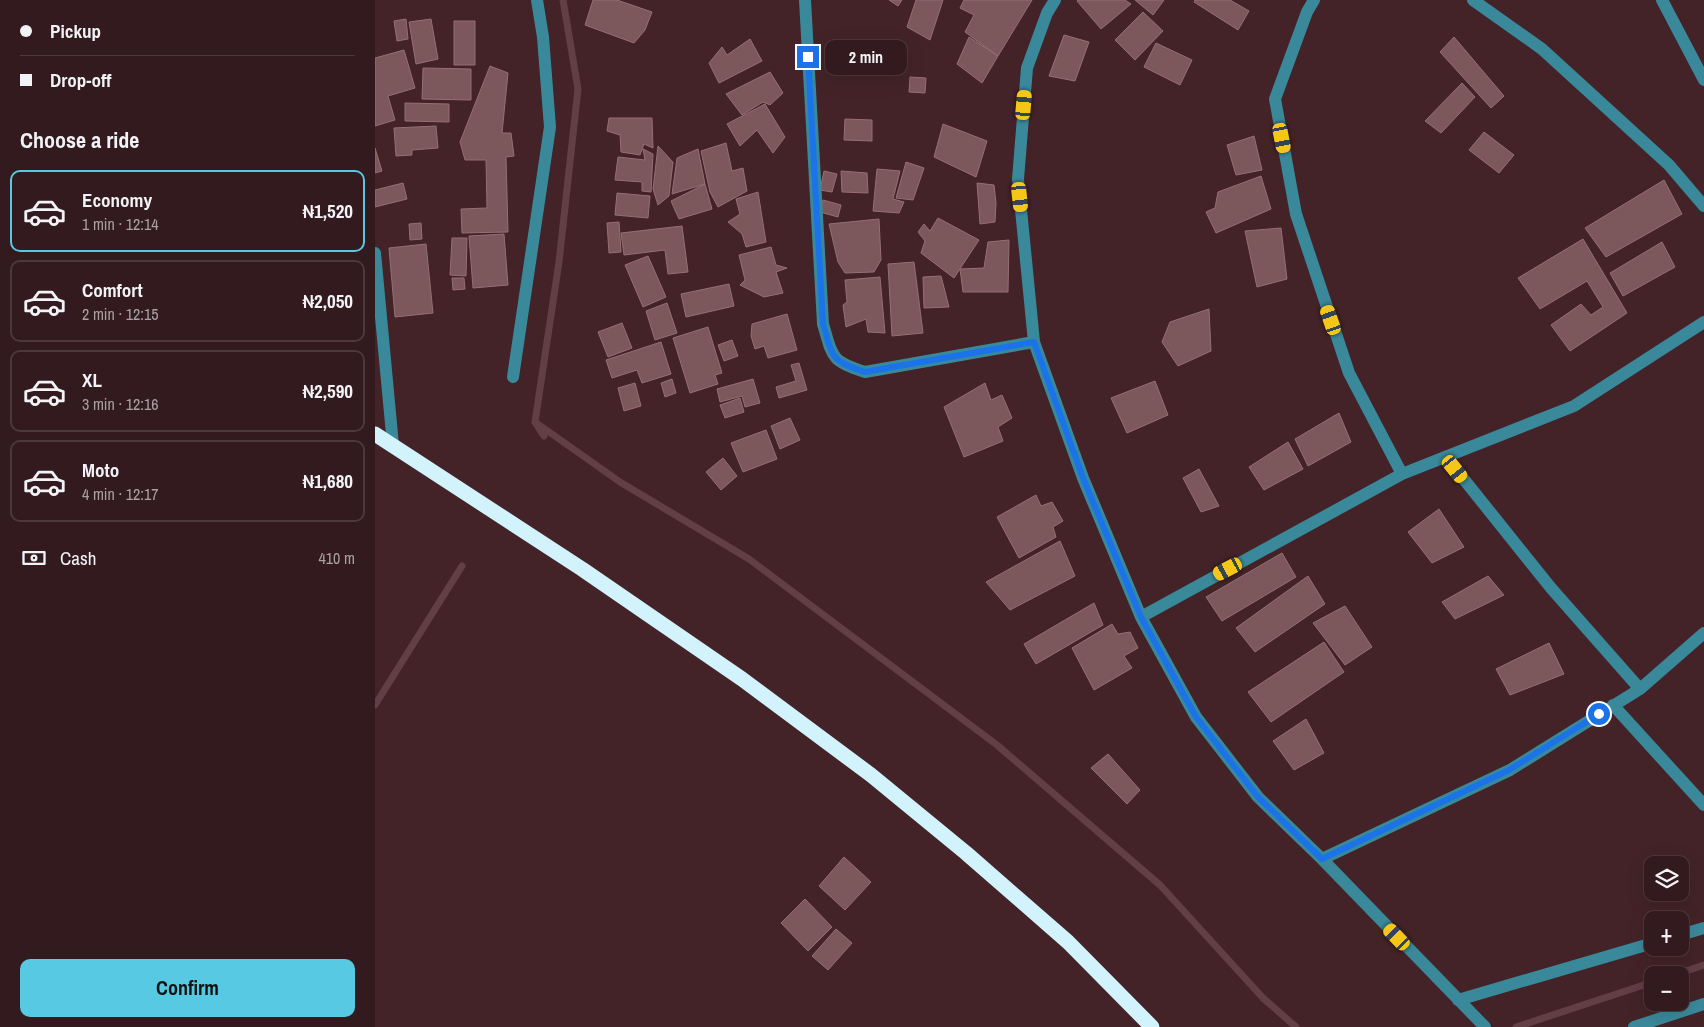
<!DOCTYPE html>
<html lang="en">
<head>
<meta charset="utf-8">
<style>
  :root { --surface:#321a1e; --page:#3a2327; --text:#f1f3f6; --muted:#a8a1a4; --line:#4d383c; --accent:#57c9e2 }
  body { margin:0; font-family:"Archivo Narrow",sans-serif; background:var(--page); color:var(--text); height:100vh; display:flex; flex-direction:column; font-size:19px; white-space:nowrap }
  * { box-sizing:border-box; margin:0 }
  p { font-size:16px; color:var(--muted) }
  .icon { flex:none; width:28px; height:28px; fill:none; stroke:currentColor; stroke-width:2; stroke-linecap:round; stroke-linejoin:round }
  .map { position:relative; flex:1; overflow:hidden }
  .drawer { display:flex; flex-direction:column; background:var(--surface); width:375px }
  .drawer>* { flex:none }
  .top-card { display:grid; align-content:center; height:110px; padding:0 20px; background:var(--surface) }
  .fabs { position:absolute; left:1269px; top:856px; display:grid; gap:10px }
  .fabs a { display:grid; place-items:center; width:45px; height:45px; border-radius:10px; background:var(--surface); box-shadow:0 5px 20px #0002,0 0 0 1px var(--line); font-size:25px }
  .end { position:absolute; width:22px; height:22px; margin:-11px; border:6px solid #1a73e8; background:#fff; box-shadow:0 0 0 2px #fff }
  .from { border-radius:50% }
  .bubble { position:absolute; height:35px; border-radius:10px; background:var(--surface); box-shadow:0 5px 20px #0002,0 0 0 1px var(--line); font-size:16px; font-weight:800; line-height:35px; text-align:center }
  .car { position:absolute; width:15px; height:30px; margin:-15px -8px; border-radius:6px; box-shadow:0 0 4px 1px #0007; background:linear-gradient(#f5c518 24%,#345 0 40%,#f5c518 0 76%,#345 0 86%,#f5c518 0) }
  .top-card b { display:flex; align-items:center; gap:18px; height:48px; font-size:19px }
  .top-card b+b { border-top:1px solid var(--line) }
  .top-card i { width:12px; height:12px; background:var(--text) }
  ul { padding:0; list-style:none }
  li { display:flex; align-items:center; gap:15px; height:82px; margin:0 10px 8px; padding:0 10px; border:2px solid var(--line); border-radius:10px }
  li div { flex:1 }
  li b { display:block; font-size:19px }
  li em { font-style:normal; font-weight:800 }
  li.active { border-color:var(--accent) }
  li>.icon { width:45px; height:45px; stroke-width:1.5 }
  h2 { padding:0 20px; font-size:22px; line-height:60px }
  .pay { display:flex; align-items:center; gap:12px; height:55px; padding:0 20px; font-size:19px }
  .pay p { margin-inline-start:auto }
  .cta { display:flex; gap:10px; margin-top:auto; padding:10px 20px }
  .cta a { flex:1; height:58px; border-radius:10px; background:var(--accent); color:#111; font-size:20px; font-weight:800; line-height:58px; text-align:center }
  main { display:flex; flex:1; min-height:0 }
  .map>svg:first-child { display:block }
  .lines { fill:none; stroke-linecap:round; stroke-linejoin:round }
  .stream { stroke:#623e46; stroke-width:7 }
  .building { fill:#7c575c; stroke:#966f74 }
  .minor { stroke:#3a899b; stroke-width:12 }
  .highway { stroke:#d2f3fb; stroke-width:15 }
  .route { stroke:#1a73e8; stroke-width:6 }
</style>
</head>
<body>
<main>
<section class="drawer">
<div class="top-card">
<b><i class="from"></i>Pickup</b>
<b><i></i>Drop-off</b>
</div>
<h2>Choose a ride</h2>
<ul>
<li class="active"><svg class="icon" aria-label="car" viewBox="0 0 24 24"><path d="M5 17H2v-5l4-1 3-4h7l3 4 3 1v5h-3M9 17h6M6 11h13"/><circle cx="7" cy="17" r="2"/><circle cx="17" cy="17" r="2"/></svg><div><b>Economy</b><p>1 min · 12:14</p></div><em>₦1,520</em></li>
<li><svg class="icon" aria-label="car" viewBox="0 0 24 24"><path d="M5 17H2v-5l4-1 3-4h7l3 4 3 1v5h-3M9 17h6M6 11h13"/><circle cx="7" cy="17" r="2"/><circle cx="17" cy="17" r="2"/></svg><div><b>Comfort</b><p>2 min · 12:15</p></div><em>₦2,050</em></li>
<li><svg class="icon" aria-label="car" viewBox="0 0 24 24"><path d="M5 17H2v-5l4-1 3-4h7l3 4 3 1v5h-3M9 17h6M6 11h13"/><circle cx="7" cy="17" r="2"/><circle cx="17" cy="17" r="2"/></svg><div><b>XL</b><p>3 min · 12:16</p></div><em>₦2,590</em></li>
<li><svg class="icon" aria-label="car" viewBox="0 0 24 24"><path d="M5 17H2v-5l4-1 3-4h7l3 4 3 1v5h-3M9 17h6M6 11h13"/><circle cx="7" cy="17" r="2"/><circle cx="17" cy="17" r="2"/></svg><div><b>Moto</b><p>4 min · 12:17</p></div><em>₦1,680</em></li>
</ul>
<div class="pay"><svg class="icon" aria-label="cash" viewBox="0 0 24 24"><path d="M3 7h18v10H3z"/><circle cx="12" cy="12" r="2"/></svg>Cash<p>410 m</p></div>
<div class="cta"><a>Confirm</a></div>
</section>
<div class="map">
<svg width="1329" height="1027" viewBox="0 0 1329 1027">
  <rect width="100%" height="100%" fill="#432328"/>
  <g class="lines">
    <path class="stream" d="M160,422L245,482L374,559L622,745L785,885L888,998L921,1027
      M169,436L160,422L184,262L203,89L188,0
      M0,705L87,566
      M1299,975L1329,965
      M1141,1027L1278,982"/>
  </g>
  <path class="building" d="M218,0H242L277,12L270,30L259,43L210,25Z
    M514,0H527L523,6Z
    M541,0H568L555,40L532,27Z
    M589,0H657L623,56L590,32L599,15L585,8Z
    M703,0H750L756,4L726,29L702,1Z
    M760,0H789L778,15Z
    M820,0H855L874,11L863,30L819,2Z
    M768,12L788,31L760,60L740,40Z
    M31,19L33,39L22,41L19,21Z
    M56,19L63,59L41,64L34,22Z
    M79,21H100V65H79Z
    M689,35L714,42L700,81L674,76Z
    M594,37L623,56L607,83L582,64Z
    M1079,37L1129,96L1116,108L1065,52Z
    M375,39L387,61L344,83L334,63L347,47L352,55Z
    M781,43L817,60L805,85L769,67Z
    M29,50L40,88L13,96L20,120L0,126V58Z
    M115,66L133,73L127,133H136L139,156L131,157L133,232L87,233L86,209L112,208L111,160H90L85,142Z
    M48,68L96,69V100L47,99Z
    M395,72L408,93L395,105L388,102L367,115L351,94Z
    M535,77L551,78L550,93L534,92Z
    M1087,83L1100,97L1066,133L1050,121Z
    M30,103L74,104V122L30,121Z
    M390,104L410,137L398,153L382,130L365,146L352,124Z
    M234,118H277L278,148L269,144L265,155L246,152L245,135L232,131Z
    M470,119L497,120V141L469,140Z
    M568,124L612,141L601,177L559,157Z
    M61,126L63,148L37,150V155L21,156L19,128Z
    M1109,132L1139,155L1124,173L1094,150Z
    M879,136L887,170L861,175L852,145Z
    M351,143L357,171L368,168L372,191L343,207L335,192L326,151Z
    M283,146L298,162L294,196L283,205L278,189Z
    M0,148L7,171L0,173Z
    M268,149L278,154L276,192L267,191V182L240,180L243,157L270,160Z
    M323,149L330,184L297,194L302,158Z
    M531,162L549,168L538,200L521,198Z
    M502,169L525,171L518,199L529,202L524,213L498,211Z
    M449,171L462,174L457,192L445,190Z
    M466,171L492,173L493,193L467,192Z
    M886,176L896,209L841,233L831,212L840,208L843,192Z
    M1289,180L1307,214L1231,257L1210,228Z
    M28,183L32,199L0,207V190Z
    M602,183L619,185L621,203L620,222L605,224Z
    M330,184L337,209L304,219L296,201Z
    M383,192L391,242L371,247L367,234L353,222L365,214L361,199Z
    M242,193L275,196L273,218L240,215Z
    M448,200L466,205L463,217L445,212Z
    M563,218L604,240L579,278L546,253L550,241L543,232L549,224L555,231Z
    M504,219L506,260L499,272L470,273L463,262L454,224Z
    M244,222L246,252L234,253L232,223Z
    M46,223L47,239L35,240L34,224Z
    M307,226L313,272L293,274L290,250L249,255L246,233Z
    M906,228L912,279L882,287L870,231Z
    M129,234L133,285L98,288L94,236Z
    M77,238H92L91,276L75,275Z
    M1208,239L1252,313L1195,351L1176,325L1206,304L1216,315L1228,307L1212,281L1165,309L1143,278Z
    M634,240L633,292H588L585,269L609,268L613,242Z
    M1287,242L1300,267L1248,296L1235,273Z
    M51,244L58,313L20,317L14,248Z
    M396,247L401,265L412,268L401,272L408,293L389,297L365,285L370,280L364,255Z
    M273,256L291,297L268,307L250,265Z
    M539,262L548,333L517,336L513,264Z
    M566,276L574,307L549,308L548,277Z
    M505,277L510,333L493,332L491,319L471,327L468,305L472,302L470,280Z
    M77,278H89L90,289L78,290Z
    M354,284L359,306L311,317L306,294Z
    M292,303L302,333L280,340L271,311Z
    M834,309L836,351L803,366L787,342L795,322Z
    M412,314L422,350L393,358L389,346L380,349L376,336L377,324Z
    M247,323L257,348L233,357L223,332Z
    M333,327L347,373L340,375L343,384L315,393L298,338Z
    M357,340L363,356L349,361L343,345Z
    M286,342L296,374L267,383L262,370L237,378L231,360Z
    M424,363L432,390L404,398L401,387L421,381L416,365Z
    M297,379L301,393L290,397L286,383Z
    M378,379L385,403L370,407L367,396L345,402L342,389Z
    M780,381L793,415L752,433L736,398Z
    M260,383L266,406L249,411L243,388Z
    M610,383L616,400L627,395L637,418L623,427L628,441L589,457L569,407Z
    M365,398L369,412L350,418L345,405Z
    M964,413L976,442L933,466L920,439Z
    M415,418L425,440L405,449L396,426Z
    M391,430L402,459L368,472L356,443Z
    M913,442L928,469L889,490L874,467Z
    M348,458L362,476L346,490L331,472Z
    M824,469L844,506L826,512L808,478Z
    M661,495L666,506L677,502L688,521L678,527L681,537L644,558L622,517Z
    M1064,509L1089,547L1057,563L1033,532Z
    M685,541L700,576L635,610L611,582Z
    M907,553L921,577L847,621L831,597Z
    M933,576L950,604L880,652L861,628Z
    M1113,576L1129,595L1080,619L1067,602Z
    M719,603L728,625L661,664L649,644Z
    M970,606L997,647L970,665L938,623Z
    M737,624L743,634L755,632L763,648L749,656L757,668L719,690L697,648Z
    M949,642L969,672L896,722L873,692Z
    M1174,643L1189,674L1135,695L1121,669Z
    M931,719L949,753L919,770L898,741Z
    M733,754L765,790L752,804L716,768Z
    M469,857L496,882L470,910L444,886Z
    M430,899L457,927L433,951L406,923Z
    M461,929L477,943L453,970L437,956Z"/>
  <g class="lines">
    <path class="minor" d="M430,0L448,324C458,357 455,361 490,372L659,342
      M680,0L672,13L652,68L643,179L659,342L708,478L766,617
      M939,0L932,12L900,99L921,214L974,373L1027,474
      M1098,0L1167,49L1294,165L1329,206
      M1287,0L1329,80
      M0,253L18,445
      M138,377L175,127L168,37L162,0
      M1071,457L1176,588L1265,689
      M1238,705L1329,805
      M947,859L1135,770L1265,689L1329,633
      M1305,935L1329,928
      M1083,1000L1278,943
      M1110,1027L947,859L883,797L821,717L766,617L1027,474L1199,406L1329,322
      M1259,1027L1329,1004"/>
    <path class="highway" d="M0,434L207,569L367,679L496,775L591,853L693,942L777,1027"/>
  </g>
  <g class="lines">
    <path class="route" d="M433,57L448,324C458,357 455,361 490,372L659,342L708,478L766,617L821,717L883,797L947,859L1134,770L1224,714"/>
  </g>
</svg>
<div class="fabs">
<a><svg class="icon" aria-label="layers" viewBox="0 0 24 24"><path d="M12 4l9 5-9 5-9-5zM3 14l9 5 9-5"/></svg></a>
<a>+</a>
<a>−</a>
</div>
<i class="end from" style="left:1224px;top:714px"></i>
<i class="end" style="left:433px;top:57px"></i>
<div class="bubble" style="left:450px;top:40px;width:82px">2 min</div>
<i class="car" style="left:649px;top:105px;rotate:5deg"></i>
<i class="car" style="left:907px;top:138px;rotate:169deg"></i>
<i class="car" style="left:645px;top:197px;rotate:174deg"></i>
<i class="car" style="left:956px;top:320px;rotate:341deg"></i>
<i class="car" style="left:1080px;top:469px;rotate:141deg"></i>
<i class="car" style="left:853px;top:569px;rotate:242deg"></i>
<i class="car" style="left:1022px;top:937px;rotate:316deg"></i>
</div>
</main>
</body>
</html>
